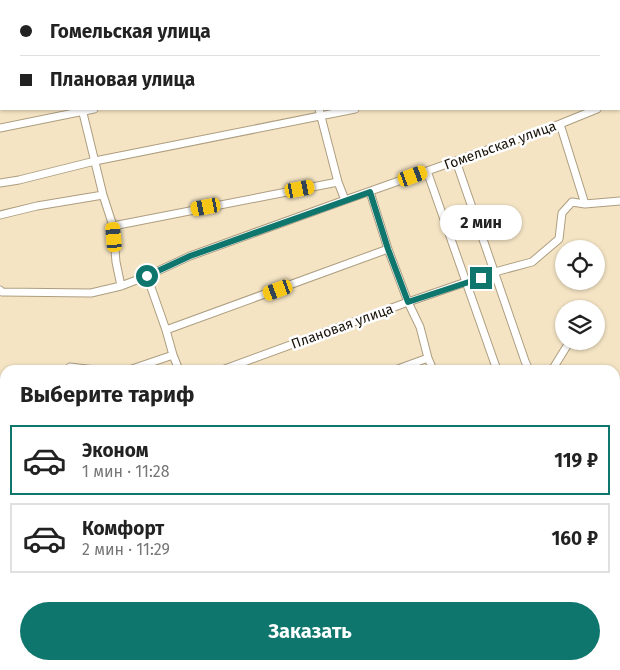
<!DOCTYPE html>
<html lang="ru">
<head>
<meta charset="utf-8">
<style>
  :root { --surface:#fff; --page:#f6f6f6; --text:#222; --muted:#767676; --line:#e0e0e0; --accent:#0f766e }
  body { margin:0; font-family:"Fira Sans",sans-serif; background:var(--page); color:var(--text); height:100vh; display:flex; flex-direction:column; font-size:19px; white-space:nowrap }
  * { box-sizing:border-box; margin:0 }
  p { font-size:16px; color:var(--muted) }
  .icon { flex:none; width:28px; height:28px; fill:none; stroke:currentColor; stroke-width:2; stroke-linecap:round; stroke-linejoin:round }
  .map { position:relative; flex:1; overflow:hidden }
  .drawer { position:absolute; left:0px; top:365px; width:620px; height:305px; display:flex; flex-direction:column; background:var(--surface); border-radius:15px 15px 0 0; box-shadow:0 1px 4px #0004 }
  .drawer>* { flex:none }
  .guide { position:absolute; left:0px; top:0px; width:620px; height:110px; box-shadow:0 1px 4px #0004; display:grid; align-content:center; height:110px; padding:0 20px; background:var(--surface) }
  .fabs { position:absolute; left:555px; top:240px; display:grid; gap:10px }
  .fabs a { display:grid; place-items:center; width:50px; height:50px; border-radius:50%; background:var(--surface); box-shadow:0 1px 4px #0004; font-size:25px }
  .end { position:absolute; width:22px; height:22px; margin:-11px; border:6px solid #0f766e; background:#fff; box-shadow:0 0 0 2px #fff }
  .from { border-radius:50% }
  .bubble { position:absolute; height:35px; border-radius:18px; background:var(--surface); box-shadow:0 1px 4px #0004; font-size:16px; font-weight:700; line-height:35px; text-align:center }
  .car { position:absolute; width:15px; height:30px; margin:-15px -8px; border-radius:6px; box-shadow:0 0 4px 1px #0007; background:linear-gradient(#f5c518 24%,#345 0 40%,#f5c518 0 76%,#345 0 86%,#f5c518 0) }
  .guide b { display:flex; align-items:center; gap:18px; height:48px; font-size:19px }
  .guide b+b { border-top:1px solid var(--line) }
  .guide i { width:12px; height:12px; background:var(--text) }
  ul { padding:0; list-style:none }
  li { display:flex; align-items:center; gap:15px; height:70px; margin:0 10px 8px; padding:0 10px; border:2px solid var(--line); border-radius:0px }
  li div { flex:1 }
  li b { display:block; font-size:19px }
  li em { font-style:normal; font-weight:700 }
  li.on { border-color:var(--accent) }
  li>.icon { width:45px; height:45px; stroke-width:1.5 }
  h2 { padding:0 20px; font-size:22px; line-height:60px }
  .primary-button { display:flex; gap:10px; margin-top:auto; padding:10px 20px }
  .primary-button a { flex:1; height:58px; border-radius:30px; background:var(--accent); color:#fff; font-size:20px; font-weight:700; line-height:58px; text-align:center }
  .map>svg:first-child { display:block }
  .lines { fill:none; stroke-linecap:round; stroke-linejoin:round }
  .street-casing { stroke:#ad9e80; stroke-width:9 }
  .secondary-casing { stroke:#ad9e80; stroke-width:12 }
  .street { stroke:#fff; stroke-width:7 }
  .secondary { stroke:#fdf0d5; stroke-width:10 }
  .rail { stroke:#8d826c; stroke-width:2; stroke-dasharray:10 5; stroke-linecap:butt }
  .route { stroke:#0f766e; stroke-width:6 }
  .labels { text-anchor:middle; stroke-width:5; stroke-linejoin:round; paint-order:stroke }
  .street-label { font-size:14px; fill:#181308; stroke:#fff }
</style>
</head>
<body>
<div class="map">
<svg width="620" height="670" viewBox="0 0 620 670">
  <rect width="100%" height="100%" fill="#f4e4c4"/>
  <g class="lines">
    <g class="street-casing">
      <path id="street" d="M55,0L56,1
        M291,0L292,1
        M567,1V0
        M619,100H620
        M82,109L103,195L113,226L116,262L121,286
        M319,109L338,182L345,200
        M560,124L585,204
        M0,128L94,109
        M456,161L525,361L529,370
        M427,171L497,370
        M0,183L19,180L95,161L355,109
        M370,192L388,249L408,302L420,327L428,358L433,370
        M0,215L37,206L103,195
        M113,226L338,182
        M147,276L166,330L173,355L179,370
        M0,290L2,292L91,293L121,286L147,276L190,256L345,200L560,124L597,109
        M166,330L388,249
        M70,367L95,370
        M129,370L173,355
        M222,370L408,302L495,272L532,262L559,239L562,213L572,202L585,204L620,201
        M395,370L428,358
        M552,370L570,341
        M615,435L620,426
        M615,538L620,541
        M0,607L5,609
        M615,627L620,620
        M382,665L386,670
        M461,665L464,670
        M49,670L50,665
        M585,670L589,665"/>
    </g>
    <g class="secondary-casing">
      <path id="secondary" d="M313,1L319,0
        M0,66H1
        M0,506L5,512
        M135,665L139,670"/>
    </g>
    <use href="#street" class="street"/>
    <use href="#secondary" class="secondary"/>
    <path class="rail" d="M0,451L5,458
      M227,665L233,670"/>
  </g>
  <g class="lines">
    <path class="route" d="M147,276L190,256L370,192L388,249L408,302L481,278"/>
  </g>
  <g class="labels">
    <g class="street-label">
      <text transform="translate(500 145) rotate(-20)" y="5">Гомельская улица</text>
      <text transform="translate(342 326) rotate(-20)" y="5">Плановая улица</text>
    </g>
  </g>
</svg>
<div class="fabs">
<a><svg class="icon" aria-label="locate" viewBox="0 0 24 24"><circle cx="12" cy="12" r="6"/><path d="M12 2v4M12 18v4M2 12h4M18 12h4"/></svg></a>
<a><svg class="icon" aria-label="layers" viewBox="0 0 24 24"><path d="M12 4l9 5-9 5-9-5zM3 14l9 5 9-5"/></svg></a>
</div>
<i class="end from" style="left:147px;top:276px"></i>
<i class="end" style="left:481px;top:278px"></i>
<div class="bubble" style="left:440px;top:205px;width:82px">2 мин</div>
<i class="car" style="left:413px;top:176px;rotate:70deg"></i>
<i class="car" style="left:300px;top:189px;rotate:79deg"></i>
<i class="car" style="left:206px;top:207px;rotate:259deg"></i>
<i class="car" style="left:114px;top:237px;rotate:355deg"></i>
<i class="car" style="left:278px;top:290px;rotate:250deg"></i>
<div class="guide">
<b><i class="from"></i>Гомельская улица</b>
<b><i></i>Плановая улица</b>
</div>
<section class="drawer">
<h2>Выберите тариф</h2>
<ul>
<li class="on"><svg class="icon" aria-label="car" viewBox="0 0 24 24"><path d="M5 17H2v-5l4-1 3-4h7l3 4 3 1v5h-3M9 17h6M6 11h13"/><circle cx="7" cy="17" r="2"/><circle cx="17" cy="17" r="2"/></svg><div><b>Эконом</b><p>1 мин · 11:28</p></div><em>119 ₽</em></li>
<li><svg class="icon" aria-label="car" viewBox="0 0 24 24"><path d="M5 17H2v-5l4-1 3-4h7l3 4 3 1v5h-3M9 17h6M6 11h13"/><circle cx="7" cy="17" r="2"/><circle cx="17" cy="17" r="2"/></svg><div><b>Комфорт</b><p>2 мин · 11:29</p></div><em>160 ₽</em></li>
</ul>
<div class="primary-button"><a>Заказать</a></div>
</section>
</div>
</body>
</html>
